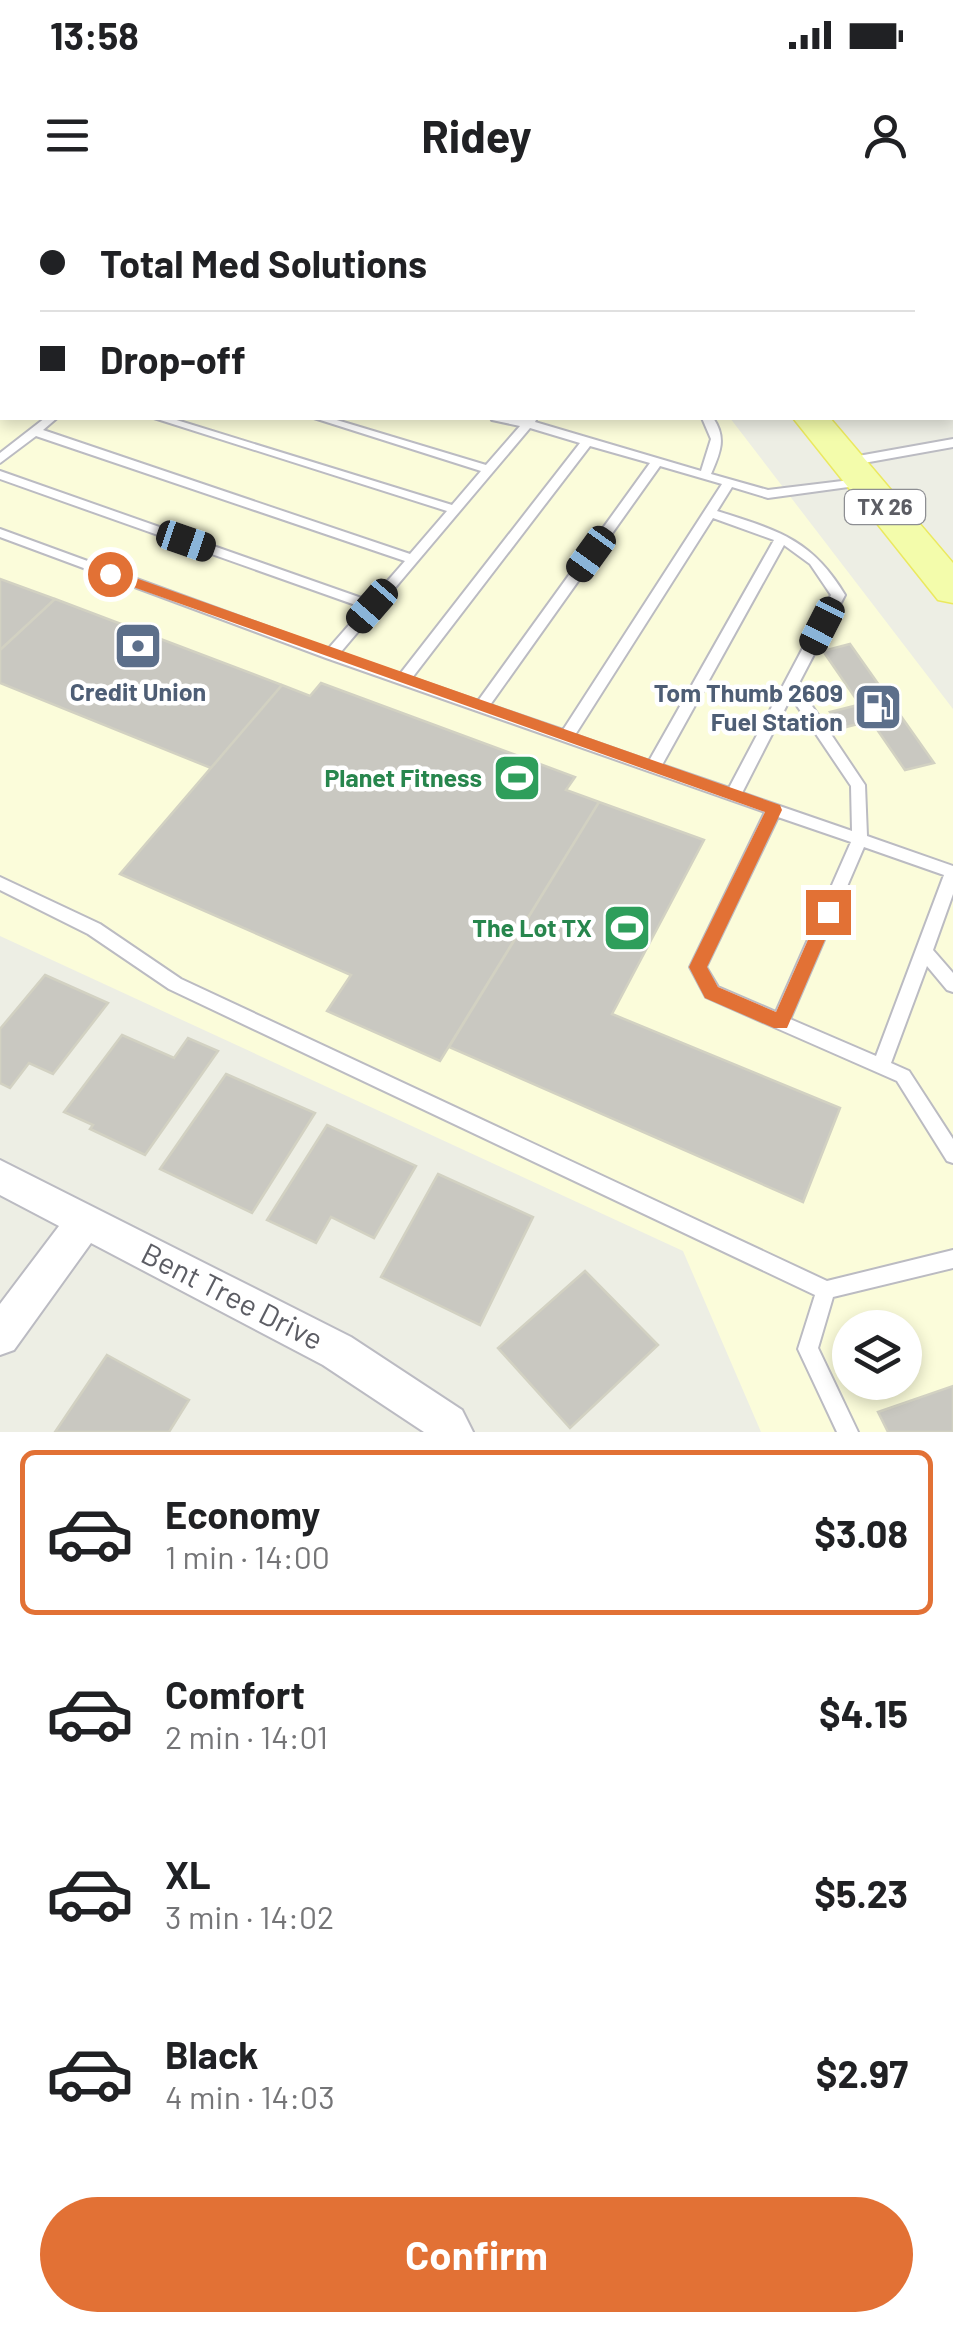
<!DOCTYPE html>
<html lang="en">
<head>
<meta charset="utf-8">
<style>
  :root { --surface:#fff; --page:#f6f6f6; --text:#202124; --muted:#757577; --line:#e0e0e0; --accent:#e27135 }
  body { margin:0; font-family:Barlow,sans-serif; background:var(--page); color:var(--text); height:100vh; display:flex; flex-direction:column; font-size:38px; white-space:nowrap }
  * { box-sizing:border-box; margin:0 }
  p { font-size:32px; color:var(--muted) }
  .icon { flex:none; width:55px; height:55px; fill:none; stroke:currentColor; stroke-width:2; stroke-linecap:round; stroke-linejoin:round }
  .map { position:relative; height:1232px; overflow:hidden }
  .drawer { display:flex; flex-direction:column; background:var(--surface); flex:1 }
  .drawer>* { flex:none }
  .hud { position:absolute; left:0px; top:0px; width:955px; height:220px; box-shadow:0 5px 15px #0003; display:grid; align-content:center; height:220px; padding:0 40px; background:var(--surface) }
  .buttons { position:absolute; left:832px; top:1110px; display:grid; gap:20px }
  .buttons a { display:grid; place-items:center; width:90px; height:90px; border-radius:50%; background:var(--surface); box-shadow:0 5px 15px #0003; font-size:50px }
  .end { position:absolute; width:45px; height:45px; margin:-22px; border:12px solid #e27135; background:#fff; box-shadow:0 0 0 5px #fff }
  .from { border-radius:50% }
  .car { position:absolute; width:30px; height:60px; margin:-30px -15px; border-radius:12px; box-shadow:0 0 8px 2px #0007; background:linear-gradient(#222 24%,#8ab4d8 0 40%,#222 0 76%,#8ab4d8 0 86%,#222 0) }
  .hud b { display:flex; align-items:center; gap:35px; height:95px; font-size:38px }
  .hud b+b { border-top:2px solid var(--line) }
  .hud i { width:25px; height:25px; background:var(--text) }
  ul { padding:18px 0 0; list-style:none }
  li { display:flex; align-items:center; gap:30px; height:165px; margin:0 20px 15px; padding:0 20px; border:5px solid transparent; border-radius:15px }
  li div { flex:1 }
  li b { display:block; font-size:38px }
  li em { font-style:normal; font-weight:700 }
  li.selected { border-color:var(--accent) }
  li>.icon { width:90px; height:90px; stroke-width:1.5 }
  .button { display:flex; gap:20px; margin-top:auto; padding:20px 40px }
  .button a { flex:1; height:115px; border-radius:60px; background:var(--accent); color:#fff; font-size:40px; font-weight:700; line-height:115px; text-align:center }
  .status { display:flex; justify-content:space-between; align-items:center; height:70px; padding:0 50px; background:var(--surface); direction:ltr }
  .status svg { height:28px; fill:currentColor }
  header { display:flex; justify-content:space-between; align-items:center; height:130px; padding:0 40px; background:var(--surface); font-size:45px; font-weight:700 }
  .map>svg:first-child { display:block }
  .commercial { fill:#fbfcda; fill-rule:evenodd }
  .building { fill:#c9c8c1; stroke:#d2d1c2; stroke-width:2.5 }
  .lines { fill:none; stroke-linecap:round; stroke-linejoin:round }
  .lane-casing { stroke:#bbbbc2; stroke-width:4 }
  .street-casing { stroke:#bbbbc2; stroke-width:4 }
  .secondary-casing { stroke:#bcbdc4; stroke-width:4 }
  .primary-casing { stroke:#ebe95f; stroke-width:3 }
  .lane { fill:#fff; fill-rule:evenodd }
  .street { fill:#fff; fill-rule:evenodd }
  .secondary { fill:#fff; fill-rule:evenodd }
  .primary { fill:#f3fcab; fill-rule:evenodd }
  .route { fill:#e27135 }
  .labels { text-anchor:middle; stroke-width:9; stroke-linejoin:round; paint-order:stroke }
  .shield { fill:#fff; stroke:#8d8e92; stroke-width:2.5 }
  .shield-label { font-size:22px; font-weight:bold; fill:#5c5d64 }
  .service-label { font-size:25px; font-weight:bold; fill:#4e5e75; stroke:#fff }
  .leisure-label { font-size:25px; font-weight:bold; fill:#27864d; stroke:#fff; text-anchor:end }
  .near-street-label { font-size:30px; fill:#5c5d64; stroke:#fff }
</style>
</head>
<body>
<div class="status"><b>13:58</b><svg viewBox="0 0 49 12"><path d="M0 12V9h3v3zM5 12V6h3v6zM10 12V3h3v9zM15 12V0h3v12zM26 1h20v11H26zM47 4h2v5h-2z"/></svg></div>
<header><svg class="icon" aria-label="menu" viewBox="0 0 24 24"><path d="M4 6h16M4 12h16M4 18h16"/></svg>Ridey<svg class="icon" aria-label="person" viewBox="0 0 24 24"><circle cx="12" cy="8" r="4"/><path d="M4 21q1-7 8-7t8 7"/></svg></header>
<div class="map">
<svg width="953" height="1232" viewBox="0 0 953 1232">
  <rect width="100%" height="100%" fill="#edeee4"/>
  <path class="commercial" d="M0,17L2,218H730L953,509V1232H761L683,1051L0,736ZM850,1128H905V1182H850Z"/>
  <path class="building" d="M0,110L2,111L0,213Z
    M0,379L55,399L0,450Z
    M55,399L282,485L211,568L0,483V450Z
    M850,444L934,563L905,570L823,451Z
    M321,483L575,577L566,590L599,602L440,861L327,811L351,775L120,674L282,485L310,496Z
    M866,503L878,519L842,528L830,512Z
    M599,602L704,640L612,814L840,908L803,1002L449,847Z
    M45,775L108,803L53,874L29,863L10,888L0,883V829Z
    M122,835L174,858L188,838L218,851L145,955L90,929L93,925L64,912Z
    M226,874L315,913L252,1013L160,969Z
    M327,925L416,966L374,1038L331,1017L316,1043L267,1020Z
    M438,974L533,1017L480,1125L381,1077Z
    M585,1071L658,1145L570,1228L498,1148Z
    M107,1155L189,1200L169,1232H55Z
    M953,1186V1232H888L878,1212Z"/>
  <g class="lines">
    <g class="lane-casing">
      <path id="lane" d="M185,0H202L204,2H188Z
        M245,0H261L258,2H244Z
        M279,0H289V2H280Z
        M341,0H351L352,2H343Z
        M529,0H539L541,2H531Z
        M0,23L2,24V30L0,29Z
        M0,100H2V107H0Z
        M45,218H57L43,230L410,354L447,311L154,218H170L452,305L481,271L314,218H330L486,265L520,226L492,220L491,218L525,220L527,218H537L535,222L701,271L711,239L702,218H713C727,238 720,253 711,274L768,290L867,278V284L863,285L768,298L732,287L717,311C776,330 811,338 845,395L798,485L865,585L867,636L953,666V694L933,750L953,773V792L947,790L927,766L891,863L909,871L953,939V963L947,961L897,881L706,797L690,767L765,612L326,458L0,337V329L328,449L364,408L0,279V271L370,401L405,361L36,236L0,263V253ZM530,228L580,243L400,474L340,453ZM590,246L650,263L478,501L412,478ZM660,266L722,284L563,530L490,505ZM713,318L774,340L649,561L575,535ZM784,345L810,364L831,395L729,588L662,565ZM791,497L851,586L852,631L742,593ZM778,617L851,642L776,812L718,787L706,767ZM864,647L944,675L876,856L790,819Z
        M953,239V247L847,266L841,262L847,258Z
        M0,677L100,724L181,779L827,1081L953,1050V1068L833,1097L818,1148L858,1232H837L798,1149L815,1095L169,789L88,734L0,690Z"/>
    </g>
    <g class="street-casing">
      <path id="street" d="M909,0H930L932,2H911Z
        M0,960L351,1137L462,1210L473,1232H424L323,1165L91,1043L14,1150L0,1155V1104L59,1026L0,995Z"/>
    </g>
    <g class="secondary-casing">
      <path id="secondary" d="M8,0H44L46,2H10Z
        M952,16H953V32H952Z"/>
    </g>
    <g class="primary-casing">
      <path id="primary" d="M620,0H651L652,2H622Z
        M793,218H830L953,363V403L938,400Z"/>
    </g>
    <use href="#lane" class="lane"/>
    <use href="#street" class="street"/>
    <use href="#secondary" class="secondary"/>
    <use href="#primary" class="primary"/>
  </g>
  <path class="route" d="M110,369L780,605L782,610L707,767L718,787L776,812L822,708H834L837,712L787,828H774L705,798L689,767L765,612L105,377L103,374Z"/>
  <defs>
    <g id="bank-square" transform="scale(2.5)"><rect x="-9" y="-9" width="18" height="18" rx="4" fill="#5c6f8a" stroke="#fff"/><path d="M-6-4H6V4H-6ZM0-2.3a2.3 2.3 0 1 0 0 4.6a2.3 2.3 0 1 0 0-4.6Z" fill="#fff"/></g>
    <g id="fuel-square" transform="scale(2.5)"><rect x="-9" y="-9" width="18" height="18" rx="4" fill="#5c6f8a" stroke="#fff"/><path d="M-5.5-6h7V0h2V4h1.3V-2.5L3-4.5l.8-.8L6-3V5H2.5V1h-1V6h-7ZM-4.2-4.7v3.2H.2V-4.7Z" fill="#fff"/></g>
    <g id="stadium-square" transform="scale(2.5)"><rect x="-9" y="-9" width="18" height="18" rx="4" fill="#2e9e5b" stroke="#fff"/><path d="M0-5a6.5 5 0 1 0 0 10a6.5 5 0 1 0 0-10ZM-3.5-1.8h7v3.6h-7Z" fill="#fff"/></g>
  </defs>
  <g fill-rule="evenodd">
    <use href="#bank-square" x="138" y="446"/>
    <use href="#fuel-square" x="878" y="507"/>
    <use href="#stadium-square" x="517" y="578"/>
    <use href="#stadium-square" x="627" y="728"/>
  </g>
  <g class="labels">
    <rect class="shield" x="845" y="290" width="80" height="34" rx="8"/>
    <g class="shield-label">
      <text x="885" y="315">TX 26</text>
    </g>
    <g class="service-label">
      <text x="138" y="501">Credit Union</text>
      <text x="843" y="502" text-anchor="end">Tom Thumb 2609<tspan x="843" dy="29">Fuel Station</tspan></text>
    </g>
    <g class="leisure-label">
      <text x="482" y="587">Planet Fitness</text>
      <text x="592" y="737">The Lot TX</text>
    </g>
    <g class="near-street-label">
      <text transform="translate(232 1097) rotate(27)" y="10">Bent Tree Drive</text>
    </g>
  </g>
</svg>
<div class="buttons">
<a><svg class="icon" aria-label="layers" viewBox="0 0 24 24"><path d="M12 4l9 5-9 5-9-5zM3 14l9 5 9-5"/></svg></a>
</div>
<i class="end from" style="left:110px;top:374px"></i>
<i class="end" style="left:828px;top:712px"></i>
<i class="car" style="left:186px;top:341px;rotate:109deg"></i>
<i class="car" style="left:591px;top:354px;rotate:216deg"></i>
<i class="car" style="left:372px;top:406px;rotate:221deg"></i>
<i class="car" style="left:822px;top:426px;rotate:207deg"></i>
<div class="hud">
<b><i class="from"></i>Total Med Solutions</b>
<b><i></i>Drop-off</b>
</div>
</div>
<section class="drawer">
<ul>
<li class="selected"><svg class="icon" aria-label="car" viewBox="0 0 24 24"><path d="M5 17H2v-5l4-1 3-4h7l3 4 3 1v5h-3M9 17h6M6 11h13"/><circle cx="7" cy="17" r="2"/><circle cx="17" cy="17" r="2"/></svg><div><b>Economy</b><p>1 min · 14:00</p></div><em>$3.08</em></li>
<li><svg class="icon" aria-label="car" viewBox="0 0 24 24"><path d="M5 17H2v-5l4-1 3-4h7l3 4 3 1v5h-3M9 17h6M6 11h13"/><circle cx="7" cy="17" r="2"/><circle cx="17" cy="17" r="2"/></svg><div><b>Comfort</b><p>2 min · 14:01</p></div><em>$4.15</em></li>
<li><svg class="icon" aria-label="car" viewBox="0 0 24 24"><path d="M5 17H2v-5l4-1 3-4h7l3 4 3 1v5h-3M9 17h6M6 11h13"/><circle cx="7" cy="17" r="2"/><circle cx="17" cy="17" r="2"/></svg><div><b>XL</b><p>3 min · 14:02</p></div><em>$5.23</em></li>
<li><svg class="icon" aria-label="car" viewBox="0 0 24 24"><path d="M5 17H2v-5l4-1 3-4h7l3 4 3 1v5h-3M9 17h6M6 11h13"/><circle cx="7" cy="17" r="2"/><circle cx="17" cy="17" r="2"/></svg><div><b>Black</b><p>4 min · 14:03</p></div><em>$2.97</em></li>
</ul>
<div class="button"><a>Confirm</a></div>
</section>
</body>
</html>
